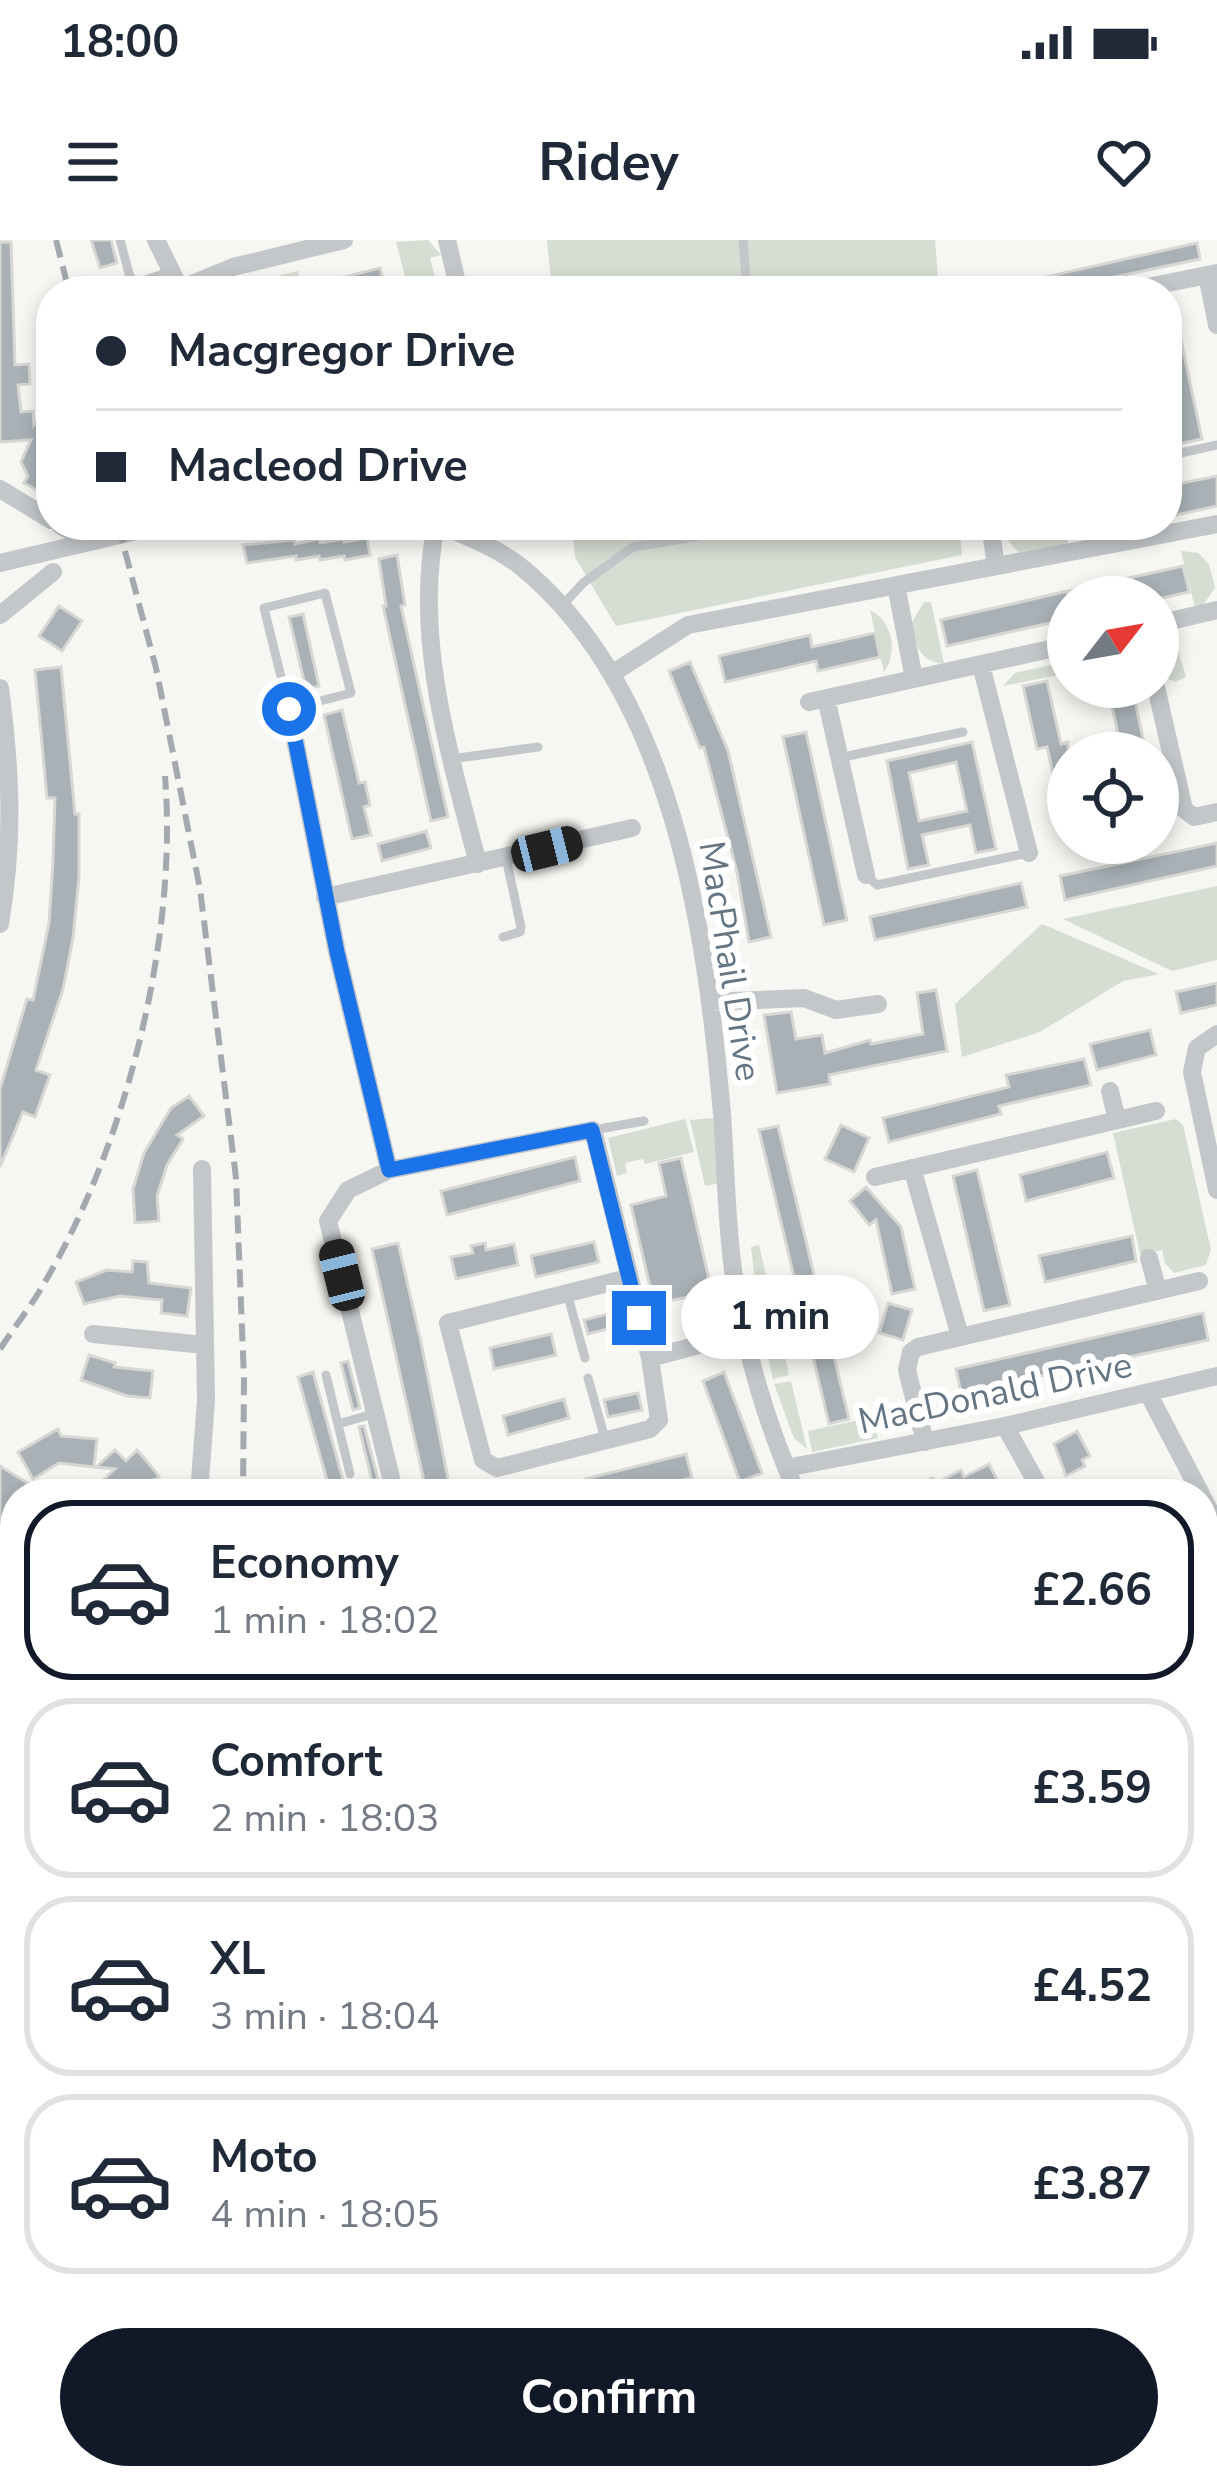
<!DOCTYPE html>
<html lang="en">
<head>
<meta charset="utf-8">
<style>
  :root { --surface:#fff; --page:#f2f2f3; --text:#1f2937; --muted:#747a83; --line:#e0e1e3; --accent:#111827 }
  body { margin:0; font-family:"Nunito Sans",sans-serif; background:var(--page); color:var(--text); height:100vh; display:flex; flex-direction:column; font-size:45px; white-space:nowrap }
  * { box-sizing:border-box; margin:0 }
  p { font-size:39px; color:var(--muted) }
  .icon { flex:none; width:66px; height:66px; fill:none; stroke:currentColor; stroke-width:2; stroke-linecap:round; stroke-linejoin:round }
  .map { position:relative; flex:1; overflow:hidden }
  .panel { position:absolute; left:0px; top:1239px; width:1218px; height:1011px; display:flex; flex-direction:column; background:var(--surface); border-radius:48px 48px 0 0; box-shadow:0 6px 18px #0003 }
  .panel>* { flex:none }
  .guide { position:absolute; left:36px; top:36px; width:1146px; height:264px; border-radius:48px; box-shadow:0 6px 18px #0003; display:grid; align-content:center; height:264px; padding:0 60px; background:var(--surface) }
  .needle { width:78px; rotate:59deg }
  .buttons { position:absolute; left:1047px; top:336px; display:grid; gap:24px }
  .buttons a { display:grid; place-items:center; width:132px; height:132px; border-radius:50%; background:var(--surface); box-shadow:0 6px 18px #0003; font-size:60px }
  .end { position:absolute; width:54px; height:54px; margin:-27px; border:15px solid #1a73e8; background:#fff; box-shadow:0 0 0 6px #fff }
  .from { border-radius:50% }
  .bubble { position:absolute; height:84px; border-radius:42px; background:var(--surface); box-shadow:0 6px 18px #0003; font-size:39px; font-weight:700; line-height:84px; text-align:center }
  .car { position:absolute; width:36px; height:72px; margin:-36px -18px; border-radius:15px; box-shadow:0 0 9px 3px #0007; background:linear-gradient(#222 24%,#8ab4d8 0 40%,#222 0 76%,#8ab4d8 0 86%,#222 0) }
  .guide b { display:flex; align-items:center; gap:42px; height:114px; font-size:45px }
  .guide b+b { border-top:3px solid var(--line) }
  .guide i { width:30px; height:30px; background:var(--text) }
  ul { padding:21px 0 0; list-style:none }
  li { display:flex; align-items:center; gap:36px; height:180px; margin:0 24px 18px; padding:0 36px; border:6px solid var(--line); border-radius:48px }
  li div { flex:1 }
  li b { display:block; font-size:45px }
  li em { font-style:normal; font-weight:700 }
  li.on { border-color:var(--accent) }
  li>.icon { width:108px; height:108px; stroke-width:1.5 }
  .action { display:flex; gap:24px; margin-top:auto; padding:24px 60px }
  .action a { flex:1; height:138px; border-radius:72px; background:var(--accent); color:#fff; font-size:48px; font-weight:700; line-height:138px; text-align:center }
  .status { display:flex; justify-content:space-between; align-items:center; height:84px; padding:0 60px; background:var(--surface); direction:ltr }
  .status svg { height:33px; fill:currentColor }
  header { display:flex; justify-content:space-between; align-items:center; height:156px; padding:0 60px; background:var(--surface); font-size:54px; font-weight:700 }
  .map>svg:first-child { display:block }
  .built { fill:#e6e7e5 }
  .green { fill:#d6ddd3 }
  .building { fill:#a9b1b6; stroke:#d7d7d4; stroke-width:3; fill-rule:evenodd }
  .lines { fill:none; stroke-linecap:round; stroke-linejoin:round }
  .trunk-casing { stroke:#b6b9bc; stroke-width:36 }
  .service { stroke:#c3c7ca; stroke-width:9 }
  .minor { stroke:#c3c7ca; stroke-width:18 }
  .trunk { stroke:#fff; stroke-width:33 }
  .rail { stroke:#a3a9af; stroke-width:6; stroke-dasharray:18 9; stroke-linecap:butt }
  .route { stroke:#1a73e8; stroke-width:15 }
  .labels { text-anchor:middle; stroke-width:12; stroke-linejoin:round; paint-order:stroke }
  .street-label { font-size:36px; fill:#647583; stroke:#fff }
</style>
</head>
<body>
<div class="status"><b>18:00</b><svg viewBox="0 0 49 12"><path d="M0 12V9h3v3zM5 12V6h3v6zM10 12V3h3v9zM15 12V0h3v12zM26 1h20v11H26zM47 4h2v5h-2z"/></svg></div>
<header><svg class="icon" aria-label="menu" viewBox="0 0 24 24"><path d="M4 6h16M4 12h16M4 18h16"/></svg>Ridey<svg class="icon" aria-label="heart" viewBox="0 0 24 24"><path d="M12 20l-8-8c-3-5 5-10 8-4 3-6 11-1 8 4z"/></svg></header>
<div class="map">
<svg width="1217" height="2249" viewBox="0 0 1217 2249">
  <rect width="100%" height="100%" fill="#f6f6f2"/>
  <path class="built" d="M15,2095V2203L0,2201V2098Z"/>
  <path class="green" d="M428,0L441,15L430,18L436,42L448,40L450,51H409L396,2Z
    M547,0H935L939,51H552Z
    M298,31L302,47L239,51L241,45Z
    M572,285H959L962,315L616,386L575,317Z
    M1004,285H1064L1069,308L1019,313L1009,302Z
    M1181,311L1198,313L1209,324L1215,348L1202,366L1195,368Z
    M924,362H931L944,424C919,421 915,405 912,382Z
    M870,370C893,382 898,412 884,432Z
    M1175,401L1186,437L1175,442L1167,438L1163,419L1166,405Z
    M1068,421V433L1003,446L1015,433Z
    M1217,646V720L1172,731L1063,679Z
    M1042,684L1159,734L1123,741L1040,792L962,817L955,764Z
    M713,878L720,943L705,946L690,880Z
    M685,879L694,912L645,924L643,919L625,923L627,933L617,936L608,898Z
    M1176,879L1183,885L1211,1010L1206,1025L1174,1033L1165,1023L1162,1010L1140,1014L1113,893Z
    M759,1005L773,1065L758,1068L751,1007Z
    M775,1070L789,1135L773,1139L758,1073Z
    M791,1141L807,1209L794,1198L774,1144Z
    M873,1177L878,1198L812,1212L808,1191Z
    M1217,1781V1850L1215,1851L1203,1831V1786Z
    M0,2201L15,2203V2235H65L59,2249H0Z"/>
  <path class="building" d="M91,0H111L117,23L100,28Z
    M0,2H11L15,125L29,124L30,144L18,145L21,172L33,171L34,185L43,172L47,222L51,215V258L24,243L28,236L21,222L31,200L0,202Z
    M1197,3L1200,19L1049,51L1045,37Z
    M380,28L385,47L370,51H310L309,46Z
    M1173,63L1202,199L1179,204L1167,146V64Z
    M1217,236V266L1167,277V246Z
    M367,298L370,315L345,320L344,316L320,320L319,316L296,320V316L247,323L243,305L294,300L295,304L319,299L320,303L343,299L344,302Z
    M397,315L405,365L401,366L448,577L431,581L383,366H386L379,319Z
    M1183,326L1189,352L1158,359L1071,357L1070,351Z
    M1068,351V379L947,406L941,380Z
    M59,366L82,381L62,411L39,396Z
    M303,374L319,446L306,449L289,377Z
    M875,393L880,417L818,431L816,421L725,442L719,416L810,395L812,407Z
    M690,422L728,511L771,697L749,702L737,632L704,507L700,508L669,431Z
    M61,427L75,574H79V637L73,698L63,749L36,830L50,835L35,877L23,872L0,927V849L27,759L33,760L49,683L53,621L55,558H47L35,430Z
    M1047,441L1061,504L1068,502V573L1062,574L1047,507L1037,509L1023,446Z
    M1108,447H1132L1146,513H1122Z
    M342,470L359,543L365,542L370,565L364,567L371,595L352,599L324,475Z
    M806,492L847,680L824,685L783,497Z
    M972,502L996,609L976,613L970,585L922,595L929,625L908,629L887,521ZM956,522L967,571L919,581L909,533Z
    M426,591L431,608L382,621L378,604Z
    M1217,603V626L1065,660L1060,636Z
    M1021,643L1027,667L875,700L870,677Z
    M1217,743V765L1181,773L1176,752Z
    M936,750L947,811L829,835L830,844L777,853L764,775L791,772L796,799L822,795L825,813L870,800L871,804L923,794L917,753Z
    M1150,790L1156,815L1097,830L1090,804Z
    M1084,819L1091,845L999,866L1001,874L889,902L883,878L1009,847L1006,835Z
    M189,856L204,876L177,895L183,899L167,925L157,956L159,981L135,983L133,949L144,913L171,868Z
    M841,885L869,898L854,932L825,919Z
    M778,886L849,1179L829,1184L759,890Z
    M1107,912L1114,938L1026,961L1020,935Z
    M575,917L580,941L447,975L441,951Z
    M681,918L712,1052L654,1064L631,965L666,956L659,923Z
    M977,930L1010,1065L984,1071L953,936Z
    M866,947L901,987L915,1049L892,1054L876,980L869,985L850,961Z
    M1132,996L1136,1021L1045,1042L1039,1016Z
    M594,1002L599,1022L536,1037L531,1016Z
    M398,1003L421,1102L451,1254H427L372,1009Z
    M485,1003L486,1010L514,1004L518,1025L456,1039L451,1017L473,1013L471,1006Z
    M133,1021L147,1022L149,1043L191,1048L187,1076L161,1073L162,1060L120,1056L84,1064L76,1042L107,1030L132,1032Z
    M888,1063L912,1070L903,1100L879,1093Z
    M620,1071L623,1085L588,1094L584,1080Z
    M1203,1073L1208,1100L961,1153L956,1129Z
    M551,1094L556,1115L494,1129L490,1108Z
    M89,1115L115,1123L114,1127L153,1131L150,1158L127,1156L81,1140Z
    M348,1121L360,1168L353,1170L341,1123Z
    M313,1132L345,1247L330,1251L298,1137Z
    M724,1132L762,1233L740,1242L703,1141Z
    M638,1153L642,1170L608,1177L604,1160Z
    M564,1159L569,1178L508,1195L503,1176Z
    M364,1186L378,1239L372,1241L359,1187Z
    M58,1189L61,1196L97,1199L94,1227L59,1223L33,1239L18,1212Z
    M1077,1191L1090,1216L1082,1220L1085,1226L1066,1236L1054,1204Z
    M115,1210L126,1221L137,1210L155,1231L159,1237L145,1244L147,1254H114L102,1241L115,1229L96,1227Z
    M686,1214L692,1238L623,1254H589L585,1239Z
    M989,1224L1001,1247L988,1254L981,1249L971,1254H900L933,1238L936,1243L961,1230L964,1237Z
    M0,1226L29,1244L22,1254H15V1266L0,1290Z
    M1203,1391L1217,1418V1426L1203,1433Z
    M1217,1479V1509L1203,1517V1486Z
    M15,1498V1525L0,1527V1500Z
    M0,1603L15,1604V1632L0,1631Z
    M15,1786V1835H11L0,1790Z
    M15,1886V1915L0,1918V1889Z"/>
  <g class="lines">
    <g class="trunk-casing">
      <path id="trunk" d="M1203,1727L1217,1722
        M1203,1761L1217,1756
        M0,2010L15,2007
        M0,2040L15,2036"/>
    </g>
    <path class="service" d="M120,0L130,37L136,43L172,31
      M743,0L747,51
      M1167,216L1217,205
      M764,285L778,290
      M325,353L351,453L289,469L264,368Z
      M560,368L583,343L633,307L730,291L743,285
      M838,518L963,492
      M451,519L538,507
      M866,635L877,645L1028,613
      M503,697L520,692L521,687L506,618
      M593,890L644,881
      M567,1053L585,1118
      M326,1135L350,1234
      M588,1138L605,1199
      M338,1184L373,1174
      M0,2147L15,2144"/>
    <path class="minor" d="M156,0L181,51
      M447,0L459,51
      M1207,35L1217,85
      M180,49L233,27L344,0
      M1128,51L1217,33
      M0,249L51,280
      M60,285L70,291
      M436,285C413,399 450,514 478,624
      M440,285C467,296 497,308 520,326C673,450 706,690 722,874C726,928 726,984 734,1037C746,1115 766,1181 797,1254
      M990,285L996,326
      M0,323L162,285
      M896,345L914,439
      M0,375L53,332
      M1158,384L1217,370
      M981,425L1029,613
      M613,433L688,385L1217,284
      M1156,447L1184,569L1194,577L1217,572
      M0,448C11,532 14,600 0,684
      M826,458L866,635
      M809,462L1068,405
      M289,469L337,712L389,930
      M325,657L632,588
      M710,762L804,758L836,770L878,764
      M1217,794L1197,808L1192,832L1217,950
      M1110,851L1117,880
      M912,928L960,1096
      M875,937L1156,871
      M1149,1018L1158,1051
      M93,1094L205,1105
      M650,1118L744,1093
      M1148,1153L1201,1254
      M1005,1186L1043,1254
      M925,1202L907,1130L911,1112L918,1107L1199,1041
      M786,1228L1005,1186L1217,1136
      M50,1254H68
      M199,1254L206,1160L202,929
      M395,1254L328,981L348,950L389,930L593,890L650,1118L659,1180L650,1189L497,1228L483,1220L448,1083L628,1038
      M1203,1258L1217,1285
      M0,1331L15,1317
      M1203,1363L1217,1355
      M0,1451L15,1450
      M1211,1530L1217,1526
      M0,1652L15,1653
      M1203,1680L1217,1677
      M0,1853L15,1851"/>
    <use href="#trunk" class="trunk"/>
    <path class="rail" d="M56,0L69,51
      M118,285L156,428L200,649L236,938L244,1139L243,1254
      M0,1109C15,1086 33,1064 46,1040C127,902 178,696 165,536
      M83,2249L88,2235"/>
  </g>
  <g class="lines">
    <path class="route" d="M289,469L337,712L389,930L592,890L639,1078"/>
  </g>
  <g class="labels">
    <g class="street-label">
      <text transform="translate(731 721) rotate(81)" y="13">MacPhail Drive</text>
      <text transform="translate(995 1152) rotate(-12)" y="13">MacDonald Drive</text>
    </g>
  </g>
</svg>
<div class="buttons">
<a><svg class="needle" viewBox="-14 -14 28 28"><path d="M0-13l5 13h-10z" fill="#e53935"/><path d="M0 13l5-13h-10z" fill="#747a83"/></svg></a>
<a><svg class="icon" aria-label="locate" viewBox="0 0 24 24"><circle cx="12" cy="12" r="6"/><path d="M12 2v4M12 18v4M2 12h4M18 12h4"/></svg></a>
</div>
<i class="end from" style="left:289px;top:469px"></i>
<i class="end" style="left:639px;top:1078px"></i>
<div class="bubble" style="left:681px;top:1035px;width:198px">1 min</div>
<i class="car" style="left:547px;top:609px;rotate:76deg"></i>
<i class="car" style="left:342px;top:1035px;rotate:346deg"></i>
<div class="guide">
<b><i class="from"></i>Macgregor Drive</b>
<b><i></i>Macleod Drive</b>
</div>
<section class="panel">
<ul>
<li class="on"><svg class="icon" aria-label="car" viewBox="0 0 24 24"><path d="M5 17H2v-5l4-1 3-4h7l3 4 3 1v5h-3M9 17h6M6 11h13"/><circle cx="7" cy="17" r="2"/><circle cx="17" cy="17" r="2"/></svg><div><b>Economy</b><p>1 min · 18:02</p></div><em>£2.66</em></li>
<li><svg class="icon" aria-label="car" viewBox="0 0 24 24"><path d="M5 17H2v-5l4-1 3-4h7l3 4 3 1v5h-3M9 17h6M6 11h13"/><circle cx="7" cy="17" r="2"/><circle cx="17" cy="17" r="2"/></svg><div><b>Comfort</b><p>2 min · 18:03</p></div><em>£3.59</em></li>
<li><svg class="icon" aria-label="car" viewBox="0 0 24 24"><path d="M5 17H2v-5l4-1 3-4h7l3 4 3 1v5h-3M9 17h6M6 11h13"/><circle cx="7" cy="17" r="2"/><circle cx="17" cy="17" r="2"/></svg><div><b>XL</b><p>3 min · 18:04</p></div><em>£4.52</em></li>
<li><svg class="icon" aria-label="car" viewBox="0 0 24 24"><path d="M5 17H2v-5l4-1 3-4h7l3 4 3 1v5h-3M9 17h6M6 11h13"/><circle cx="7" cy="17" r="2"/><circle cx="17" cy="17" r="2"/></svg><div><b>Moto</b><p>4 min · 18:05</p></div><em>£3.87</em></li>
</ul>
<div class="action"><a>Confirm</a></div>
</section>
</div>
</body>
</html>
